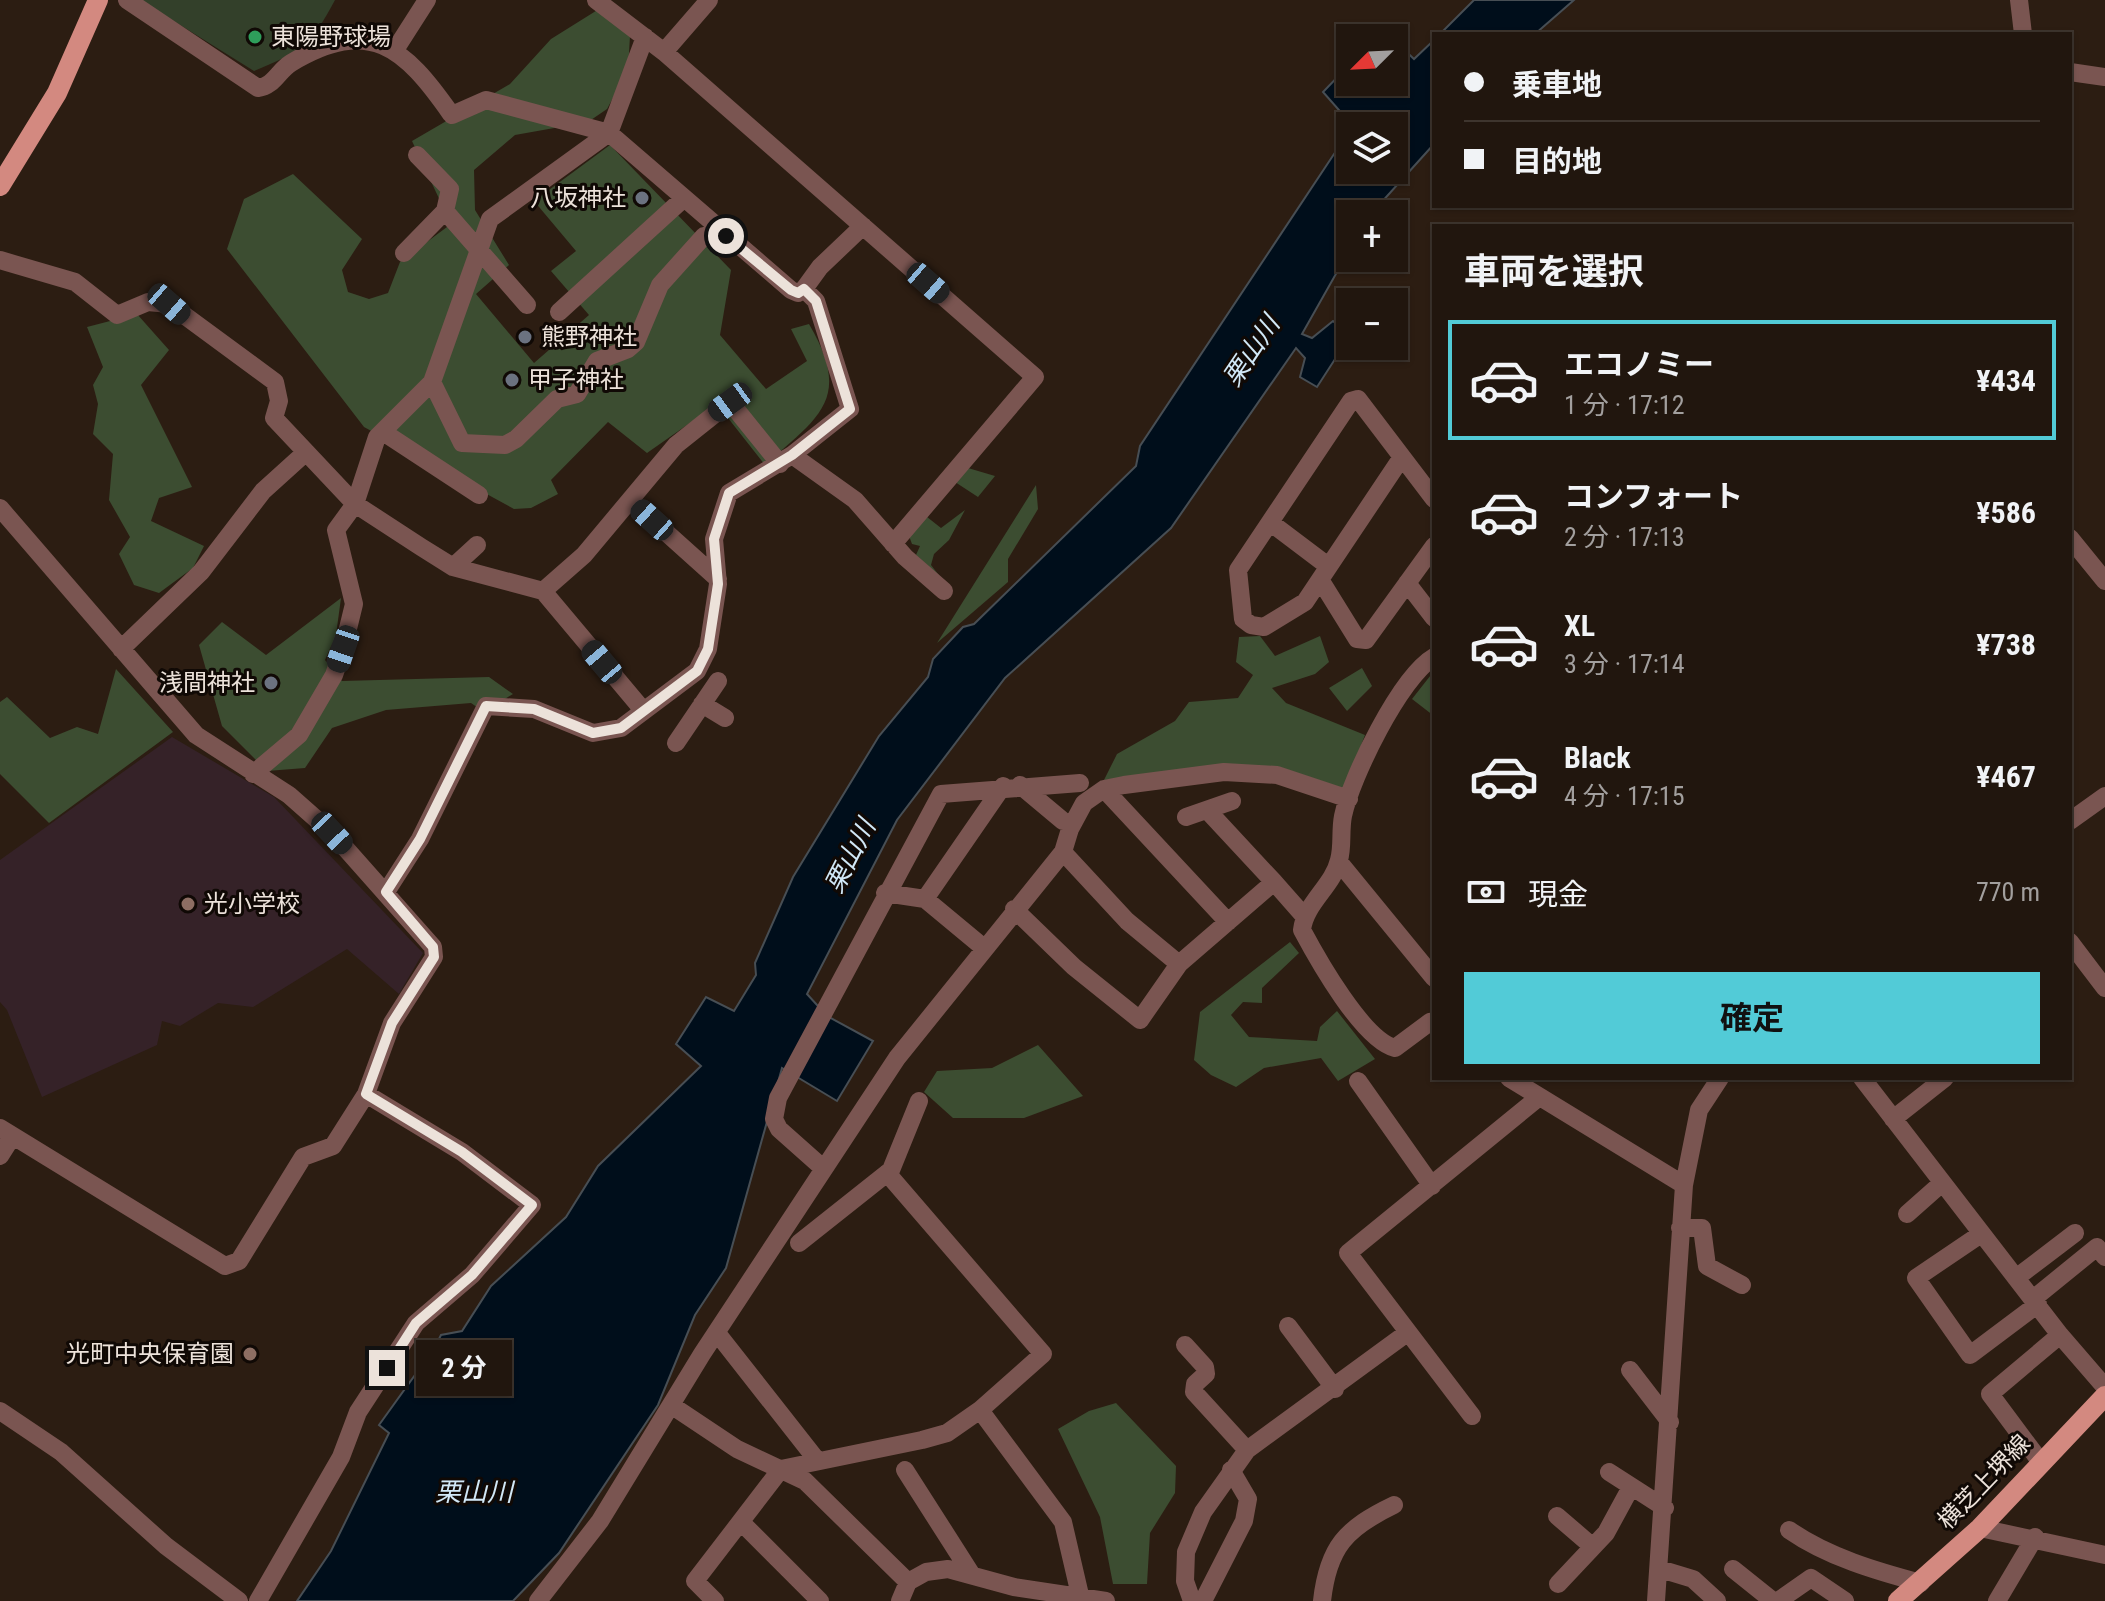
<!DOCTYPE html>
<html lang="ja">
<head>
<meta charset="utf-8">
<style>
  :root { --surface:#21160e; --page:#291f17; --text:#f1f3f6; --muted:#a29f9e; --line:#3e352e; --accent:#52cbd7 }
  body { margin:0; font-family:"Roboto Condensed","Noto Sans JP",sans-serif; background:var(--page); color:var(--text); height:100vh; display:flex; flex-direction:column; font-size:30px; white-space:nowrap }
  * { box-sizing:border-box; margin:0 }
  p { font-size:26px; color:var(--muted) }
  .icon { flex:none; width:44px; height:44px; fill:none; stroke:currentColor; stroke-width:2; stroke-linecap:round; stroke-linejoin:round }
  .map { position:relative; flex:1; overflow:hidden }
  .sheet { position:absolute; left:1432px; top:224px; width:640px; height:856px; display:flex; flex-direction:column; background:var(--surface); border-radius:0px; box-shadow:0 2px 6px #0004,0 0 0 2px var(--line) }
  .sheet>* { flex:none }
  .banner { position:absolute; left:1432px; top:32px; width:640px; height:176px; border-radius:0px; box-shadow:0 2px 6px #0004,0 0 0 2px var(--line); display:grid; align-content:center; height:176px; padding:0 32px; background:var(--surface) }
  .needle { width:52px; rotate:246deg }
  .fabs { position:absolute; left:1336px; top:24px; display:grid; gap:16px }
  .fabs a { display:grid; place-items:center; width:72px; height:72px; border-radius:0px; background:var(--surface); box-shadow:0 2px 6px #0004,0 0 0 2px var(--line); font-size:40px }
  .end { position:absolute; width:36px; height:36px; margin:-18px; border:10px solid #ece2da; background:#111; box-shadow:0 0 0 4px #111 }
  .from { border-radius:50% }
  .bubble { position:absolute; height:56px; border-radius:0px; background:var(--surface); box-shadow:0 2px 6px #0004,0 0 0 2px var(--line); font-size:26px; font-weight:700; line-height:56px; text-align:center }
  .car { position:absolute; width:24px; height:48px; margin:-24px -12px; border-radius:10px; box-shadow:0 0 6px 2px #0007; background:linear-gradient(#222 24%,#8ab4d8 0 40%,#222 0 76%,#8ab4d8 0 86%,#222 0) }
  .banner b { display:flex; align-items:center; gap:28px; height:76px; font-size:30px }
  .banner b+b { border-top:2px solid var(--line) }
  .banner i { width:20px; height:20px; background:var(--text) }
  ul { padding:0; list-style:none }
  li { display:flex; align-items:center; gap:24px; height:120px; margin:0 16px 12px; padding:0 16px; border:4px solid transparent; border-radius:0px }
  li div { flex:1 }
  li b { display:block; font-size:30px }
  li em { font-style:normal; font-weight:700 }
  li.selected { border-color:var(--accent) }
  li>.icon { width:72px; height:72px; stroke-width:1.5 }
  h2 { padding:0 32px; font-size:36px; line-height:96px }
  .pay { display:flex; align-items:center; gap:20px; height:88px; padding:0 32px; font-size:30px }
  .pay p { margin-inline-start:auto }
  .cta { display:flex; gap:16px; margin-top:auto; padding:16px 32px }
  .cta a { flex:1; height:92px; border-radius:0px; background:var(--accent); color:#111; font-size:32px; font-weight:700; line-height:92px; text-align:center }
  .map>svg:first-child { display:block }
  .education { fill:#352228 }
  .green { fill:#33402a }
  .forest { fill:#3c4d31 }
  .water { fill:#000e1b; stroke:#474e54; stroke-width:2 }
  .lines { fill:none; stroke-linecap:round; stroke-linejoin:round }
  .minor { stroke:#7a5551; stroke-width:18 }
  .major { stroke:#d38980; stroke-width:20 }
  .route { stroke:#ece2da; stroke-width:10 }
  .leisure-dot { fill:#2e9e5b; stroke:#100905; stroke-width:3 }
  .worship-dot { fill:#6b7280; stroke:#100905; stroke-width:3 }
  .education-dot { fill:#8d6e63; stroke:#100905; stroke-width:3 }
  .labels { text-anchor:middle; stroke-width:6; stroke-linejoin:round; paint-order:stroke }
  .poi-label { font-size:24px; fill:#ece2da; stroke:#100905; text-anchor:start }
  .street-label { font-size:24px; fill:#ece2da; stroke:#100905 }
  .water-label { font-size:26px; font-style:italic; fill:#d1e8f7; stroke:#100905 }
</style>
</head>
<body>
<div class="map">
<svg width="2105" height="1601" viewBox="0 0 2105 1601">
  <rect width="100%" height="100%" fill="#2c1d12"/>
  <path class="education" d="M172,737L274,797L423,953L399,994L347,949L253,1007L218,1003L180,1026L162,1021L157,1045L42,1097L7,1010L0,1002V860Z"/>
  <path class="green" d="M140,0H335C311,45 300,52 254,71Z"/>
  <path class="forest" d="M599,9L630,36L628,70L607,109L588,122L515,135L474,170L475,210L509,265L476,294L534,363L589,315L551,271L576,251L534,201L610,145L731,270L720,335L766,389L807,361L791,329L809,324C853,399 819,417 765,465L717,404L647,453L608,422L551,480L558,494L531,508L514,509L364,427L227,249L244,199L293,174L362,239L342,270L348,292L369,299L388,293L400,262L451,224L412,141L510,84L551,39Z
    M137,314L169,350L141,385L192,487L159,498L151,521L204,546L193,568L159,593L134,585L119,554L130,537L109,500L113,454L93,434L98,404L93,385L103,367L87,327Z
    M968,468L995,476L978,497L955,482Z
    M1036,485L1038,509L1008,559V582L937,643Z
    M965,510L949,540L934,554L931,565L941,578L916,555L920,546L912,544L905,525L922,513L941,528Z
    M341,598L336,635L325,660L342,681L489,677L513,694L484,712L471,703L386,710L332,728L305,768L267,771L222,726L199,645L222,622L266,655Z
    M1260,636L1275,656L1320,636L1329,662L1315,674L1272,688L1286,703L1365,735L1344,790L1274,769L1104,780L1117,754L1175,721L1189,702L1238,698L1253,675L1236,662L1239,637Z
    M1362,668L1372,686L1347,711L1329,688Z
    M116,669L173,732L49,823L0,774V702L7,697L50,738L77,727L98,734Z
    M1434,671V716L1412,699Z
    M1290,942L1299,953L1262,988V1003L1243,1002L1231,1015L1249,1037L1317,1041L1320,1027L1337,1011L1375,1059L1338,1081L1321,1058L1264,1068L1236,1087L1211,1075L1194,1060L1200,1012Z
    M1038,1045L1083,1096L1024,1118H953L924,1092L937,1071L992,1068Z
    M1116,1403L1176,1466L1175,1493L1150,1533L1147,1584H1113L1100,1517L1058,1429L1089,1411Z"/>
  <path class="water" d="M1474,0H1574L1535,34H1440Z
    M1394,40L1414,59L1434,40V144L1371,214H1350V249L1302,334L1312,338L1333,321L1350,336L1317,387L1300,377L1305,358L1296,348L1171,528L1005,678L897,820L807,994L827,1016L873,1041L837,1101L782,1068L726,1268L695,1315L658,1405L559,1553L513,1601H297L331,1551L389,1433L379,1425L428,1357L471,1388L480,1374L437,1343L441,1335L462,1331L491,1286L566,1217L598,1166L701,1066L676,1044L706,997L734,1011L756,975L755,963L793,877L879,736L928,677L933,659L963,627L974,624L1136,466L1140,446L1350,130V170H1394V126H1353L1323,92L1350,64V82H1394Z"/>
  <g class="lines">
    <path class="minor" d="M127,0L258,88C274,86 278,71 291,63C370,16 404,47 451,114
      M596,0L664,52L1035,377L893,544
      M2019,0L2023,34
      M645,37L609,133L791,290L798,293L804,289
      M395,50L427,0
      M664,52L709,0
      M2070,72L2105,77
      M445,211L527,305
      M404,253L445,211L450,189L417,155
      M0,260L75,282L117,315L148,302L169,304L275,382L279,401L274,418L355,504L421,547L453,567L543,591L642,709
      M559,312L683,199
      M432,382L462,443L505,445L516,439L557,399L577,394L597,361L628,349L636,342L660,285L704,236
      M383,432L479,495
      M792,455L855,500L905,557L944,591
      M1402,457L1305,602L1264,627L1251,625L1243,619L1238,570L1351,401L1358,399L1434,499
      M630,500L718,579
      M0,508L196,735L289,795L332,833L433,947L434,957L392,1023L366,1094L333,1146L303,1157L239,1261L225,1266L0,1128
      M1271,523L1328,566
      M2070,538L2105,581
      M453,567L477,545
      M1321,581L1357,639L1366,640L1434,546
      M1407,583L1434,618
      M543,591L584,555L676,445L730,402L780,464
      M121,649L201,572L263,491L305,453
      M1434,657C1400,677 1351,778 1343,816C1340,831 1343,846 1339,860C1333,886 1305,903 1302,930C1318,960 1363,1040 1395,1048L1430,1022L1434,1025
      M702,704L725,718
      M676,743L718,681
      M253,774L299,735L334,675L343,649L354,604L336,530L355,504L377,437L432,382L490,219L609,133L486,100L452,115
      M1020,785L1063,821
      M1104,789L1228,922
      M1207,810L1274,882
      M1186,817L1232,801
      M2070,821L2105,796
      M1063,852L1127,921L1179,964
      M1339,862L1434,978
      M386,892L420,839L486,706L534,709L593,733L621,728L697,671L708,649L718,584L714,539L729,493L792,455L850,409L816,301L804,289L820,267L863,226
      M885,893L925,899L984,948
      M925,899L1003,786
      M1014,909L1074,967L1140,1020L1179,964L1274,882L1304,916
      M2070,942L2105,988
      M1509,1078L1684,1185
      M1862,1078L2060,1335L2105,1387
      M1358,1081L1432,1186
      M1893,1119L1945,1078
      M0,1156L12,1137
      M824,1169L779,1129L774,1119L778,1098L941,794L1080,783
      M887,1173L1043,1354L980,1410L1063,1522L1080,1595
      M1907,1214L1942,1183
      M1680,1228H1702L1707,1266L1742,1285
      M1981,1234L1916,1278L1970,1355L2038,1304
      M799,1243L891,1170L919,1101
      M2016,1278L2075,1233
      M2033,1299L2097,1247L2105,1257
      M1288,1326L1335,1389
      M717,1333L816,1459
      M1185,1345L1205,1367L1206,1374L1195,1384L1194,1392L1247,1450
      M1630,1370L1670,1422
      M671,1405L737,1449L805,1481L908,1582
      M0,1411L61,1452L166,1546L239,1601
      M1472,1416L1348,1253L1538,1098
      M2040,1461L1990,1394L2060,1335
      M905,1470L972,1575
      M1609,1472L1665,1508
      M1557,1516L1593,1547
      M741,1522L820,1601
      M1980,1528L2105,1555
      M1789,1530C1828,1557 1876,1571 1921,1583
      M1660,1569L1693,1579L1717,1601
      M1733,1569L1773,1601
      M1558,1584L1606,1533L1631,1487
      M258,1601L341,1457L358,1412L416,1323L472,1275L532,1205L462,1152L366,1094
      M538,1601L600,1521L702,1354L897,1058L1063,852L1070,829L1084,803L1104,789L1124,785L1224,772L1277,775L1349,799
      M715,1601L695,1581L781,1469L922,1440L947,1433L980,1410
      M900,1601L908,1582L926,1572L948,1569L1014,1587L1106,1601
      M1192,1601L1185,1581L1186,1552L1203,1512L1247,1450L1407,1333
      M1203,1601L1244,1521L1248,1499L1231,1470
      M1322,1601C1328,1547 1346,1528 1394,1505
      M1656,1601L1684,1185L1699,1110L1720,1078
      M1778,1601L1811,1578L1845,1601
      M1997,1601L2035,1537"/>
    <path class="major" d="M0,186L57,93L98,0
      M1898,1601L1980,1528L2105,1396"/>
  </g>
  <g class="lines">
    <path class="route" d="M387,1368L416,1323L472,1275L532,1205L462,1152L366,1094L392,1023L434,957L433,947L386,892L420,839L486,706L534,709L593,733L621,728L697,671L708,649L718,584L714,539L729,493L792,455L850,409L816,301L804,289L798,293L791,290L726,236"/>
  </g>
  <circle class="leisure-dot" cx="255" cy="37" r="8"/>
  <g class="worship-dot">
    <circle cx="642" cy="198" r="8"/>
    <circle cx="525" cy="337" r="8"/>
    <circle cx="512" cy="380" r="8"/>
    <circle cx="271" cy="683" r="8"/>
  </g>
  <g class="education-dot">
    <circle cx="188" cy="904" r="8"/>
    <circle cx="250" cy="1354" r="8"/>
  </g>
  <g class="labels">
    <g class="poi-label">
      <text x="271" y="45">東陽野球場</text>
      <text x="626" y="206" text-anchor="end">八坂神社</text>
      <text x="541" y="345">熊野神社</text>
      <text x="528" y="388">甲子神社</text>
      <text x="255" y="691" text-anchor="end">浅間神社</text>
      <text x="204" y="912">光小学校</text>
      <text x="234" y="1362" text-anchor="end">光町中央保育園</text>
    </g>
    <g class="street-label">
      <text transform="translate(1984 1482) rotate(-46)" y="8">横芝上堺線</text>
    </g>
    <g class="water-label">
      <text transform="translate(1251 351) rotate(-56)" y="9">栗山川</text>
      <text transform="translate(850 856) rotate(-63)" y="9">栗山川</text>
      <text x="474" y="1501">栗山川</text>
    </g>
  </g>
</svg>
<div class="fabs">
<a><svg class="needle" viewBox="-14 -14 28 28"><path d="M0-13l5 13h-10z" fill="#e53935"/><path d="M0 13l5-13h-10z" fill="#a29f9e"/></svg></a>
<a><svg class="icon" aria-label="layers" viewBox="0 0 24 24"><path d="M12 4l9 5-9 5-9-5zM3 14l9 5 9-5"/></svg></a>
<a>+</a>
<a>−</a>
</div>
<i class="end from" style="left:726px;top:236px"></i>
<i class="end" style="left:387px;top:1368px"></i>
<div class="bubble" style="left:416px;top:1340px;width:96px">2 分</div>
<i class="car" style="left:928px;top:283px;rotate:131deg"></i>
<i class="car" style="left:169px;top:304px;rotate:131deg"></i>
<i class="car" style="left:730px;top:402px;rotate:234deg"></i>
<i class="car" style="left:652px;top:520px;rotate:312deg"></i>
<i class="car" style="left:343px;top:649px;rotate:199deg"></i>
<i class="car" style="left:602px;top:662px;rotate:320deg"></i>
<i class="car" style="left:332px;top:833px;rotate:137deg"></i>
<div class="banner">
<b><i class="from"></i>乗車地</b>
<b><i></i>目的地</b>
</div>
<section class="sheet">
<h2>車両を選択</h2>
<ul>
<li class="selected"><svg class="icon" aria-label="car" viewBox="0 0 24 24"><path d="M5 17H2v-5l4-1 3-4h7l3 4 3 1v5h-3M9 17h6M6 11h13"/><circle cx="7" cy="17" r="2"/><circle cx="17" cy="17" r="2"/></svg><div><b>エコノミー</b><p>1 分 · 17:12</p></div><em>¥434</em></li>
<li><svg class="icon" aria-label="car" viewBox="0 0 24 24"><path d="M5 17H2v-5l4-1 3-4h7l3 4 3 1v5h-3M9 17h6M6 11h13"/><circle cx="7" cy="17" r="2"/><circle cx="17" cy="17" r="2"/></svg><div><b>コンフォート</b><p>2 分 · 17:13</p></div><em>¥586</em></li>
<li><svg class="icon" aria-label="car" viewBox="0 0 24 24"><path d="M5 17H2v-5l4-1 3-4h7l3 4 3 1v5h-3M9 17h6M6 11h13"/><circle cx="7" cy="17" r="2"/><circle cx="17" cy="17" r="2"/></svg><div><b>XL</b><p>3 分 · 17:14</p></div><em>¥738</em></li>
<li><svg class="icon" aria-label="car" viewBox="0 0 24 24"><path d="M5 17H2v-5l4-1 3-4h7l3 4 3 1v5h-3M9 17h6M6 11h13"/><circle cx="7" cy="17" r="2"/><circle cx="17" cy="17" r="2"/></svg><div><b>Black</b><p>4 分 · 17:15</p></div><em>¥467</em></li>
</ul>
<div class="pay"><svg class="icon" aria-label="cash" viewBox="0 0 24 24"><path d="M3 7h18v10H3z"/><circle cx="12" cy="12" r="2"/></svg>現金<p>770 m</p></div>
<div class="cta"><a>確定</a></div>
</section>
</div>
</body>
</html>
